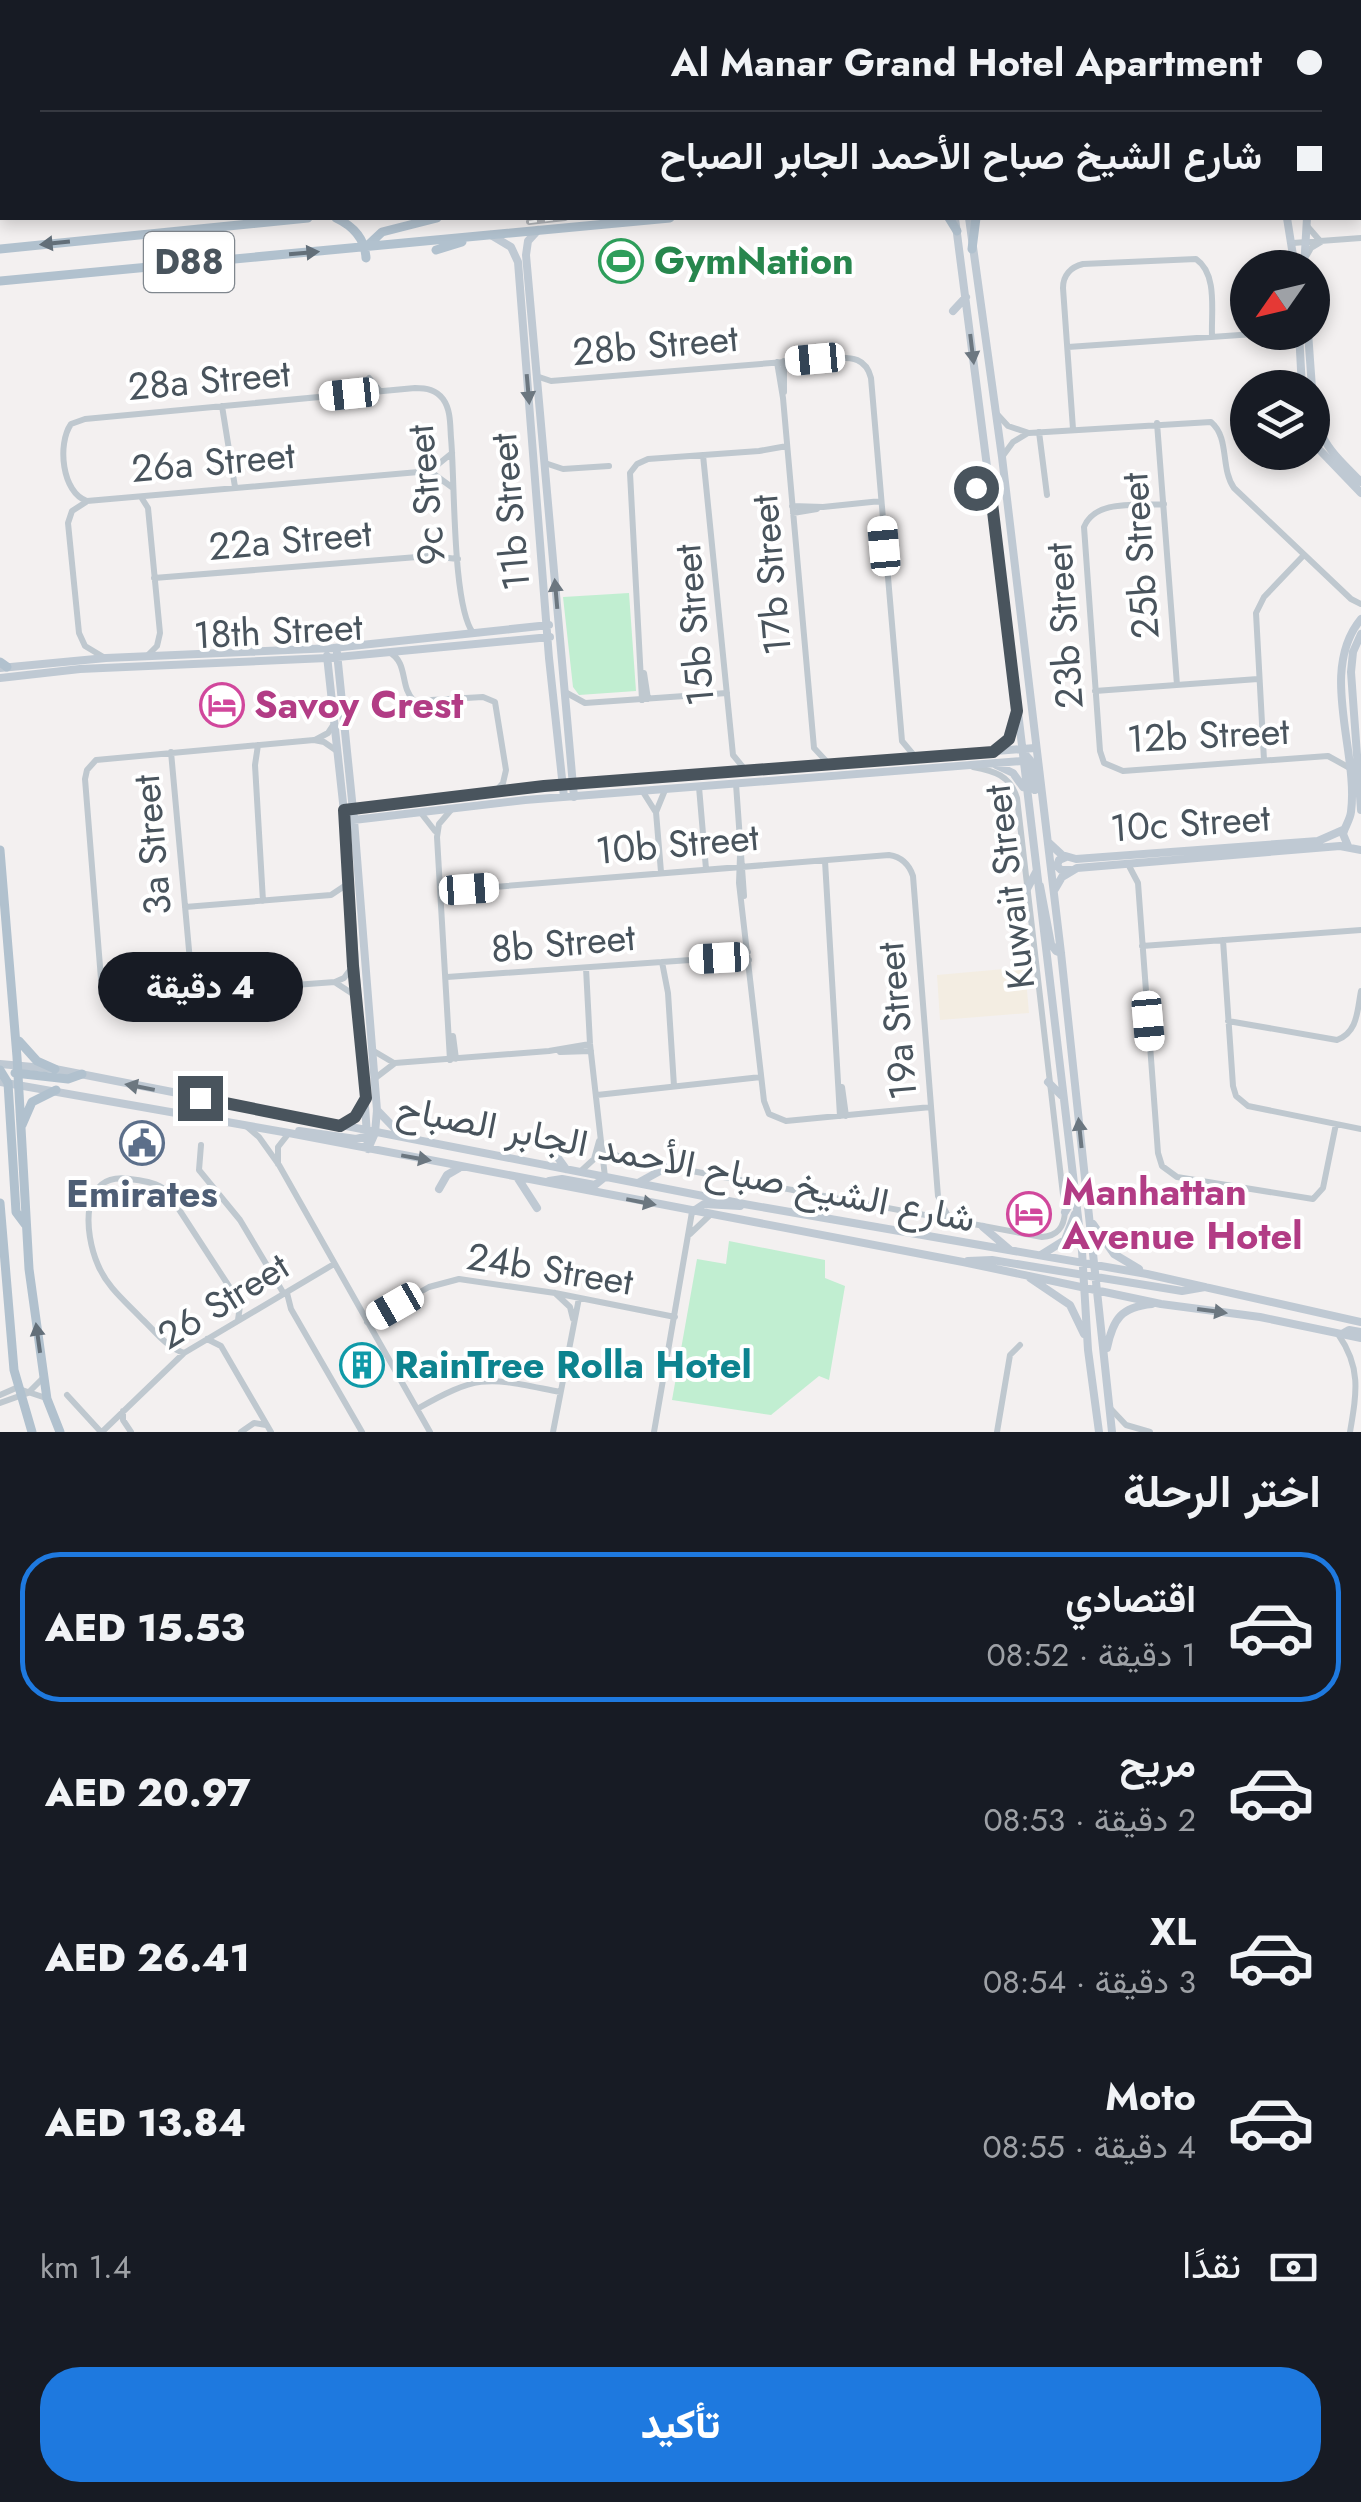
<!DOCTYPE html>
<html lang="ar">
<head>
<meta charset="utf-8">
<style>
  :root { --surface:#171b24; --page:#20242c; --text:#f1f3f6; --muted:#9ea1a6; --line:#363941; --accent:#1e79df }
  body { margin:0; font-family:Jost,Vazirmatn,sans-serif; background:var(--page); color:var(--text); direction:rtl; height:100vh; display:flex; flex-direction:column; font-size:38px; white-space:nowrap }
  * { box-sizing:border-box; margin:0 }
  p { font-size:32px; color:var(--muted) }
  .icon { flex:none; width:55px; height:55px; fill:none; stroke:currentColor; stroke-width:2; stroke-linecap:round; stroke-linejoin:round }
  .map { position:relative; height:1432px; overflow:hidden; direction:ltr }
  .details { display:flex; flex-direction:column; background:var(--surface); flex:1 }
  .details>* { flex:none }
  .top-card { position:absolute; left:0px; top:0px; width:1362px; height:220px; box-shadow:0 5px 15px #0003; direction:rtl; display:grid; align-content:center; height:220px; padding:0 40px; background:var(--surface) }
  .needle { width:65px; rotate:236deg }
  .fabs { position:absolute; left:1230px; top:250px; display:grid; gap:20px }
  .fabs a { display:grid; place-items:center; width:100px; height:100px; border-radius:50%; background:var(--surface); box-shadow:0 5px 15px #0003; font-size:50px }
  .end { position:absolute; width:45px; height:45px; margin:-22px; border:12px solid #49545d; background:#fff; box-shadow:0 0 0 5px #fff }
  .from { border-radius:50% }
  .bubble { position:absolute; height:70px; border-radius:35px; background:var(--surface); box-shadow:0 5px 15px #0003; font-size:32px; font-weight:800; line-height:70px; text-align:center; direction:rtl }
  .car { position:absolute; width:30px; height:60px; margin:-30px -15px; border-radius:12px; box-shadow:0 0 8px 2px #0007; background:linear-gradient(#fff 24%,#345 0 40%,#fff 0 76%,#345 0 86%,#fff 0) }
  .top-card b { display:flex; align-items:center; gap:35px; height:95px; font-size:38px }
  .top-card b+b { border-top:2px solid var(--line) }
  .top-card i { width:25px; height:25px; background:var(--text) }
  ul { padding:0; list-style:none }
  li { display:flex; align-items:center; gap:30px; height:150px; margin:0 20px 15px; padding:0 20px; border:5px solid transparent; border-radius:40px }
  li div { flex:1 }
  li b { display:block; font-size:38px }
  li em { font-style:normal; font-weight:800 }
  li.on { border-color:var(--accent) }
  li>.icon { width:90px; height:90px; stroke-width:1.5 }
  h2 { padding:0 40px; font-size:45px; line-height:120px }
  .pay { display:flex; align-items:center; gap:25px; height:110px; padding:0 40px; font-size:38px }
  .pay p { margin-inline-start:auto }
  .primary-button { display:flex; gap:20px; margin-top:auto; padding:20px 40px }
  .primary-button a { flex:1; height:115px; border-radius:40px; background:var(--accent); color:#fff; font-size:40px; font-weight:800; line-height:115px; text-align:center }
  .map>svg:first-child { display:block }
  .green { fill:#c1eed1 }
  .sand { fill:#f3ede2 }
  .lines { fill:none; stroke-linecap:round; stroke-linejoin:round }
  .street { stroke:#bfc8cf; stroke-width:6 }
  .secondary { stroke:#bfc9d3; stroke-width:8 }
  .primary { stroke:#b1c1ce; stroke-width:9 }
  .rail-casing { stroke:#b3b6ba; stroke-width:6 }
  .rail { stroke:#fff; stroke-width:2.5; stroke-dasharray:8; stroke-linecap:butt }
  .oneway { fill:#636f79 }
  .oneway2 { fill:#6c7780 }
  .route { stroke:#49545d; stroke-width:12 }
  .labels { text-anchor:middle; stroke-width:8; stroke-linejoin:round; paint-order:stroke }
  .shield { fill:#fff; stroke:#80878e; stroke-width:2.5 }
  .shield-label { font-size:35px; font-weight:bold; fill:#49545d }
  .leisure-label { font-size:38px; font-weight:bold; fill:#27864d; stroke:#fff; text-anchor:start }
  .street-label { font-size:38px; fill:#49545d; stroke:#fff }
  .hotel-label { font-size:38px; font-weight:bold; fill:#b23c85; stroke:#fff; text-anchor:start }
  .service-label { font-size:38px; font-weight:bold; fill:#4e5e75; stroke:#fff }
  .culture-label { font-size:38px; font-weight:bold; fill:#0d838f; stroke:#fff; text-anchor:start }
</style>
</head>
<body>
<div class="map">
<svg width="1361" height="1432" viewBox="0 0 1361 1432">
  <rect width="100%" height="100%" fill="#f3f0f0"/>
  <path class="green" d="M629,593L636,691L579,695L573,687L563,597Z
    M729,1241L825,1260V1278L845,1286L829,1380L819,1376L771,1415L672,1400L697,1259L726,1264Z"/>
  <path class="sand" d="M1025,967L1029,1013L940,1020L937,975Z"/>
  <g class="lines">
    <path class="street" d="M9,0V2
      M185,0V2
      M213,0V2
      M279,0L280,2
      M412,0V2
      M474,0V2
      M847,0V2
      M957,0L961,2
      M1321,0V2
      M142,2L168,0
      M1004,2L1030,0
      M1293,243L1361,238
      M1307,255L1311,248L1321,242L1308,227
      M1068,347L1282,332
      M784,361V392
      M777,362L783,398L814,748L828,763
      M539,377L551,381L834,358C852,357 866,358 871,378L902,741L917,759
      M369,378L379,390
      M222,406L235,487
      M997,414L1008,426L1029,433L1211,422C1230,438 1220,468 1234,488L1351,599L1361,604
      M1157,423L1177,685
      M1073,429L1063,288C1063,275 1071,267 1083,264L1196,259C1218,274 1211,312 1212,336
      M1039,432L1047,495
      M452,453L430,471L87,501C62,493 57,444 71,424L85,419L415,388C427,388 436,390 443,399C451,410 450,425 451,438C455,479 452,605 473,633
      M703,455L733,755L747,772
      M1002,457L1013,442L1028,433
      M545,463L563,469L609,466
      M431,472L453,488
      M141,497L148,508L160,633L157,646L147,656
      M86,502L72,511L68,523L79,633L85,646L105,658
      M1164,504C1138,506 1095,499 1084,527L1100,751L1104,763L1123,771L1328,756L1348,767
      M792,506L823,507L881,501
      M793,513L817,509
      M154,578L430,556L458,559
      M389,652C409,663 399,686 414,701L483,697L495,702L506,770L503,783L494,793
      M644,673L648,699
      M1095,691L1258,679
      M565,692L585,703L727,693
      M642,700L630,473L637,464L648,459L759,451L787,446
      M315,740L328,733L334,724
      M258,745L255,765L263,901
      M337,751L324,742L314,740L96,760L87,770L85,779L101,979L108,993L116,998L335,982L344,978L353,966
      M171,752L193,994
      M1264,760L1256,613L1264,597L1303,556
      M736,784L744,896
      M699,787L706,869
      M643,792L655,811
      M421,813L435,831
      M740,856L739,883L764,1101L769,1114L786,1121L931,1107
      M825,861L840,1116
      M1128,864L1138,883L1158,1153L1162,1166L1177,1177L1313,1199L1323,1188L1336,1124
      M661,872L656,812L665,790
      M441,887L469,889L889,855C902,857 909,864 913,876L938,1196L950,1220
      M441,896L468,889
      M185,907L331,895L349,883
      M1223,940L1233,1086L1236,1096L1248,1106L1361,1129
      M1142,946L1361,930
      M725,959L749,960
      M662,962L668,993L674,1086
      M586,968L590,1044L605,1177
      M447,977L719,958L748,952
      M336,983L356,996
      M1228,1021L1337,1040C1358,1032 1357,1011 1361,991
      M453,1036L456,1059
      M372,1050L394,1063
      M560,1052L591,1051
      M450,1060L437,837L439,824L451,810
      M374,1079L395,1063L549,1051L590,1044
      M842,1087L846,1116
      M597,1095L761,1077
      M245,1125L259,1137L279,1165L430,1432
      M602,1144L609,1152L623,1158L1042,1237C1058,1236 1064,1227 1065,1212L1017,798C1010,775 994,771 973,767
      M201,1145L199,1170L240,1220L284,1294
      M278,1164V1147L289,1133
      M581,1171L594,1159L599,1141
      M690,1234L710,1215
      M287,1293L291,1309L362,1432
      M555,1293L570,1307L573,1319
      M367,1322L429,1287L459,1279L555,1293L675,1317
      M1338,1334C1361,1367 1357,1391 1350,1432
      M207,1339L221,1346L271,1432
      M184,1353C166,1347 155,1331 142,1319C126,1302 107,1287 98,1265C84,1233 79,1171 130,1179C144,1181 156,1182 167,1191L236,1297L240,1306L238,1320
      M0,1395L16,1388L46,1398
      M67,1395L101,1432
      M0,1403L28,1393L44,1377
      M1110,1408L1126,1425L1150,1432
      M417,1409C482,1372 488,1378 560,1392
      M123,1411V1420L131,1432
      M102,1432L184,1353L334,1264
      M241,1432L254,1423L266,1425
      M553,1432L579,1298
      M654,1432L692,1212
      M997,1432L1010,1355L1020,1345"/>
    <path class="secondary" d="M934,0L935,2
      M948,0V2
      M955,218L1011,653L1082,1251L1088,1350L1099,1432
      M969,218L1002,457L1061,953L1112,1432
      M1287,218L1295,268
      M538,230L528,241L526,255L574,797
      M491,235L511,247L518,262L549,658L564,797
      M1304,268L1307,218
      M953,311L966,297
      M1299,332L1302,388
      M1308,332L1312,388
      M1312,394C1315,438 1331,452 1361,482
      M1312,442L1361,493
      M976,488L991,502
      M1361,634L1353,652L1351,672L1361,810
      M337,653L354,820L377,1110L375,1133L368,1149
      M327,656L345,821L368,1149
      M0,668L106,658L333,648L549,625
      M0,678L80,669L327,658L550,637
      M997,749L1009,739L1015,720
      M1021,750L1030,760L1035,790
      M996,765L1013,773L1023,787
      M344,810L555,785L1035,748
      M345,821L525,800L1022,761
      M1048,842L1062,855L1076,859L1318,841L1343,830
      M1348,846L1343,834C1345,826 1350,820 1351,812C1359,752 1318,671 1361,619
      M1066,857L1059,860L1057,866L1061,870H1071
      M1040,886L1051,944L1056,951L1061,953
      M1055,889L1062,877L1077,868L1340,846L1361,850
      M1026,891L1036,872
      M0,1064L55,1069L744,1204L1147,1274L1361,1322
      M0,1082L289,1133L963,1262L1161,1304L1260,1317L1361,1338
      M1048,1082L1062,1096
      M377,1110L401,1135
      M340,1126L355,1117L365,1102
      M299,1131L356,1139L369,1136
      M548,1144L566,1169
      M517,1177L537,1208
      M549,1181L562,1179L595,1185L605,1177
      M638,1183L669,1166
      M439,1189L447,1175L459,1168
      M692,1212L704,1204L740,1206
      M1065,1212L1074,1197
      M1093,1224L1114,1254L1139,1269
      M983,1227L1010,1250
      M1041,1255L1065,1240L1075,1214
      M968,1261L992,1260L1182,1291L1205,1287
      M1030,1278L1070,1305L1084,1334
      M1342,1334L1349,1330L1361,1332
      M1107,1348C1113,1319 1121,1307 1152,1304"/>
    <path class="primary" d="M1360,119H1361
      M1360,142H1361
      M336,218C353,226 365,239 366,258
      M949,218L957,231
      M365,248L382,232L437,218
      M0,249L308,218
      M972,249L976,218
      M436,250L462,242
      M0,281L670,218
      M0,662L7,667
      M0,850L17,1057L29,1269L47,1399L60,1432
      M19,1041L37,1061L55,1069
      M0,1070L8,1083L16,1212L25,1224
      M15,1073L68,1079L82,1074
      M22,1125L32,1102L56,1090
      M0,1203L14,1370L32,1432"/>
    <g class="rail-casing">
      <path id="rail" d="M1360,135H1361
        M529,222L565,218"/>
    </g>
    <use href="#rail" class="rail"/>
  </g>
  <defs><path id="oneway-solid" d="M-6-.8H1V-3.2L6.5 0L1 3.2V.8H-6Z" transform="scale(2.5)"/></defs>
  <g class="oneway">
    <use href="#oneway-solid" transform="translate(55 243) rotate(174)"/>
    <use href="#oneway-solid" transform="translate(304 253) rotate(-5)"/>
    <use href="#oneway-solid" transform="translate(38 1338) rotate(-98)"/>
  </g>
  <g class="oneway2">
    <use href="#oneway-solid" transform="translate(972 349) rotate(83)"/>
    <use href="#oneway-solid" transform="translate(528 389) rotate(85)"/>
    <use href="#oneway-solid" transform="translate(556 594) rotate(-95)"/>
    <use href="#oneway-solid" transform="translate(140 1087) rotate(-169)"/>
    <use href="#oneway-solid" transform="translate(1080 1133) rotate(-96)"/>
    <use href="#oneway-solid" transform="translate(416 1158) rotate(10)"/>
    <use href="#oneway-solid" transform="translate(641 1202) rotate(11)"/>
    <use href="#oneway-solid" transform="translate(1212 1311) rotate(8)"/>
  </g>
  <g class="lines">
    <path class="route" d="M200,1098L340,1126L355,1117L366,1098L353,966L344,810L544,786L993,752L1009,739L1017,711L992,503L976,488"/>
  </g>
  <defs>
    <g id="stadium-ring" transform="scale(2.25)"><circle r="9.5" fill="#fff" stroke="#2e9e5b" stroke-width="1.5"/><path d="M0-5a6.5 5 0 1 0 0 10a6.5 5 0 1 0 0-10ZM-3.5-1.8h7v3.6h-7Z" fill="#2e9e5b"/></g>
    <g id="hotel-ring" transform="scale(2.25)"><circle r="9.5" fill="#fff" stroke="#d1479c" stroke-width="1.5"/><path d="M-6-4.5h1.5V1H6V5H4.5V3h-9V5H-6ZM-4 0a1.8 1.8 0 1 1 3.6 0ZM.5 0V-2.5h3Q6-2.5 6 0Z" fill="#d1479c"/></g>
    <g id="civic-ring" transform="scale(2.25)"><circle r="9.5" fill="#fff" stroke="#5c6f8a" stroke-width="1.5"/><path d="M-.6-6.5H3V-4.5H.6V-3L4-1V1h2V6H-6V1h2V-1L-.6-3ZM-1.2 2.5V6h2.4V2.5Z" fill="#5c6f8a"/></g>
    <g id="building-ring" transform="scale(2.25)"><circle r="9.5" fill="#fff" stroke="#0f9aa8" stroke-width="1.5"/><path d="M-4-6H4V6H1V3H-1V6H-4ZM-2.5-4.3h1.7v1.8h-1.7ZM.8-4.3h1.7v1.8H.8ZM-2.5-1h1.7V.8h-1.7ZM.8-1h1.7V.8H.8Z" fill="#0f9aa8"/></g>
  </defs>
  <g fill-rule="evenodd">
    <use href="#stadium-ring" x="621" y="261"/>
    <use href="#hotel-ring" x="222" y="705"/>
    <use href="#civic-ring" x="142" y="1143"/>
    <use href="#hotel-ring" x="1029" y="1214"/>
    <use href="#building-ring" x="362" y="1365"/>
  </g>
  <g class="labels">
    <rect class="shield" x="144" y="232" width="90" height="60" rx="8"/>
    <g class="shield-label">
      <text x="189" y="274">D88</text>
    </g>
    <g class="leisure-label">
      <text x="654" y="274">GymNation</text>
    </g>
    <g class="street-label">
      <text transform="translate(655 345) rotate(-5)" y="13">28b Street</text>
      <text transform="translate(209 380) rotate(-5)" y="13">28a Street</text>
      <text transform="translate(213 462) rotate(-5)" y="13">26a Street</text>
      <text transform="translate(426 495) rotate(-95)" y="13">9c Street</text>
      <text transform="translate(510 512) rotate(-95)" y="13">11b Street</text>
      <text transform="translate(290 540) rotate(-5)" y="13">22a Street</text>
      <text transform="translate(1140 556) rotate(-94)" y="13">25b Street</text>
      <text transform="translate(771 575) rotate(-95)" y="13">17b Street</text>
      <text transform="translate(694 625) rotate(-95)" y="13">15b Street</text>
      <text transform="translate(1064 626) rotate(-94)" y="13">23b Street</text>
      <text transform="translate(278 631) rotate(-3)" y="13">18th Street</text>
      <text transform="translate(1208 735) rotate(-3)" y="13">12b Street</text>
      <text transform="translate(1190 823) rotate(-4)" y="13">10c Street</text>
      <text transform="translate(677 844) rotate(-5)" y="13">10b Street</text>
      <text transform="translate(152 845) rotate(-95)" y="13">3a Street</text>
      <text transform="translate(1009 887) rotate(-97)" y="13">Kuwait Street</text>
      <text transform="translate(563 943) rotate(-5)" y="13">8b Street</text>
      <text transform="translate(897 1021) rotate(-95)" y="13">19a Street</text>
      <text transform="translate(686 1163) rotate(11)" y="13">شارع الشيخ صباح الأحمد الجابر الصباح</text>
      <text transform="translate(550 1269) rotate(9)" y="13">24b Street</text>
      <text transform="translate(223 1301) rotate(-32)" y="13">26 Street</text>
    </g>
    <g class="hotel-label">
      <text x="254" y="718">Savoy Crest</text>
      <text x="1062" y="1205">Manhattan<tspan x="1062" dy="44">Avenue Hotel</tspan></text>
    </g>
    <g class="service-label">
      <text x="142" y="1207">Emirates</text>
    </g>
    <g class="culture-label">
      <text x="394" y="1378">RainTree Rolla Hotel</text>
    </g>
  </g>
</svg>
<div class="fabs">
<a><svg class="needle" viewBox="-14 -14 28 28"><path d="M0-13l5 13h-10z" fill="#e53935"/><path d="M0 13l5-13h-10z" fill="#9ea1a6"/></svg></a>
<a><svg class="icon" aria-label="layers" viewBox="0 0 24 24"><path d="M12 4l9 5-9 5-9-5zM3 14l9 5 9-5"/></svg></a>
</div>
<i class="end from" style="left:976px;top:488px"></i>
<i class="end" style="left:200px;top:1098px"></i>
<div class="bubble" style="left:98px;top:952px;width:205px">4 دقيقة</div>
<i class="car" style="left:815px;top:359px;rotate:265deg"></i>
<i class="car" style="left:349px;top:394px;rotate:264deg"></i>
<i class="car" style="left:884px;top:546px;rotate:355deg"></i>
<i class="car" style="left:469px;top:889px;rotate:86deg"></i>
<i class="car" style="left:719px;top:958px;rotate:267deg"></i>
<i class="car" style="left:1148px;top:1021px;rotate:175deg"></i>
<i class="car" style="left:395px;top:1306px;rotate:240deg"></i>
<div class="top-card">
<b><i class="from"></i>Al Manar Grand Hotel Apartment</b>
<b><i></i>شارع الشيخ صباح الأحمد الجابر الصباح</b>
</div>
</div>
<section class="details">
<h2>اختر الرحلة</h2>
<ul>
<li class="on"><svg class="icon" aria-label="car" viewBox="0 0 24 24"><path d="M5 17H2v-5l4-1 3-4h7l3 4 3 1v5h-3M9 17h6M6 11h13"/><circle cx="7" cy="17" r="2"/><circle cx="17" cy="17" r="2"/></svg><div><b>اقتصادي</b><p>1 دقيقة · 08:52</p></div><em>AED 15.53</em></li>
<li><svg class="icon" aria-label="car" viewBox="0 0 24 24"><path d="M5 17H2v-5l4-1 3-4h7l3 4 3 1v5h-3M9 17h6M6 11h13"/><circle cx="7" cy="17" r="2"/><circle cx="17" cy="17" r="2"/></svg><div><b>مريح</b><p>2 دقيقة · 08:53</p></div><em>AED 20.97</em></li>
<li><svg class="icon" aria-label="car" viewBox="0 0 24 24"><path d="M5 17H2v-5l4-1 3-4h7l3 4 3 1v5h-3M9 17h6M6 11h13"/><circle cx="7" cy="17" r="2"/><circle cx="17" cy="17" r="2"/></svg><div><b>XL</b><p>3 دقيقة · 08:54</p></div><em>AED 26.41</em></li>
<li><svg class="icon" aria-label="car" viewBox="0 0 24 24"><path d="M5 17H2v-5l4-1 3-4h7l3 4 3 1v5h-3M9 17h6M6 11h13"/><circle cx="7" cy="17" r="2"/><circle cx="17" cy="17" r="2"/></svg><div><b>Moto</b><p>4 دقيقة · 08:55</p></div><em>AED 13.84</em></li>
</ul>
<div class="pay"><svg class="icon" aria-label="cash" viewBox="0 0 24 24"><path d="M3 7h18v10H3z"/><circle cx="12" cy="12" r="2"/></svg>نقدًا<p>1.4 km</p></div>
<div class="primary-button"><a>تأكيد</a></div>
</section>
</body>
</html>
